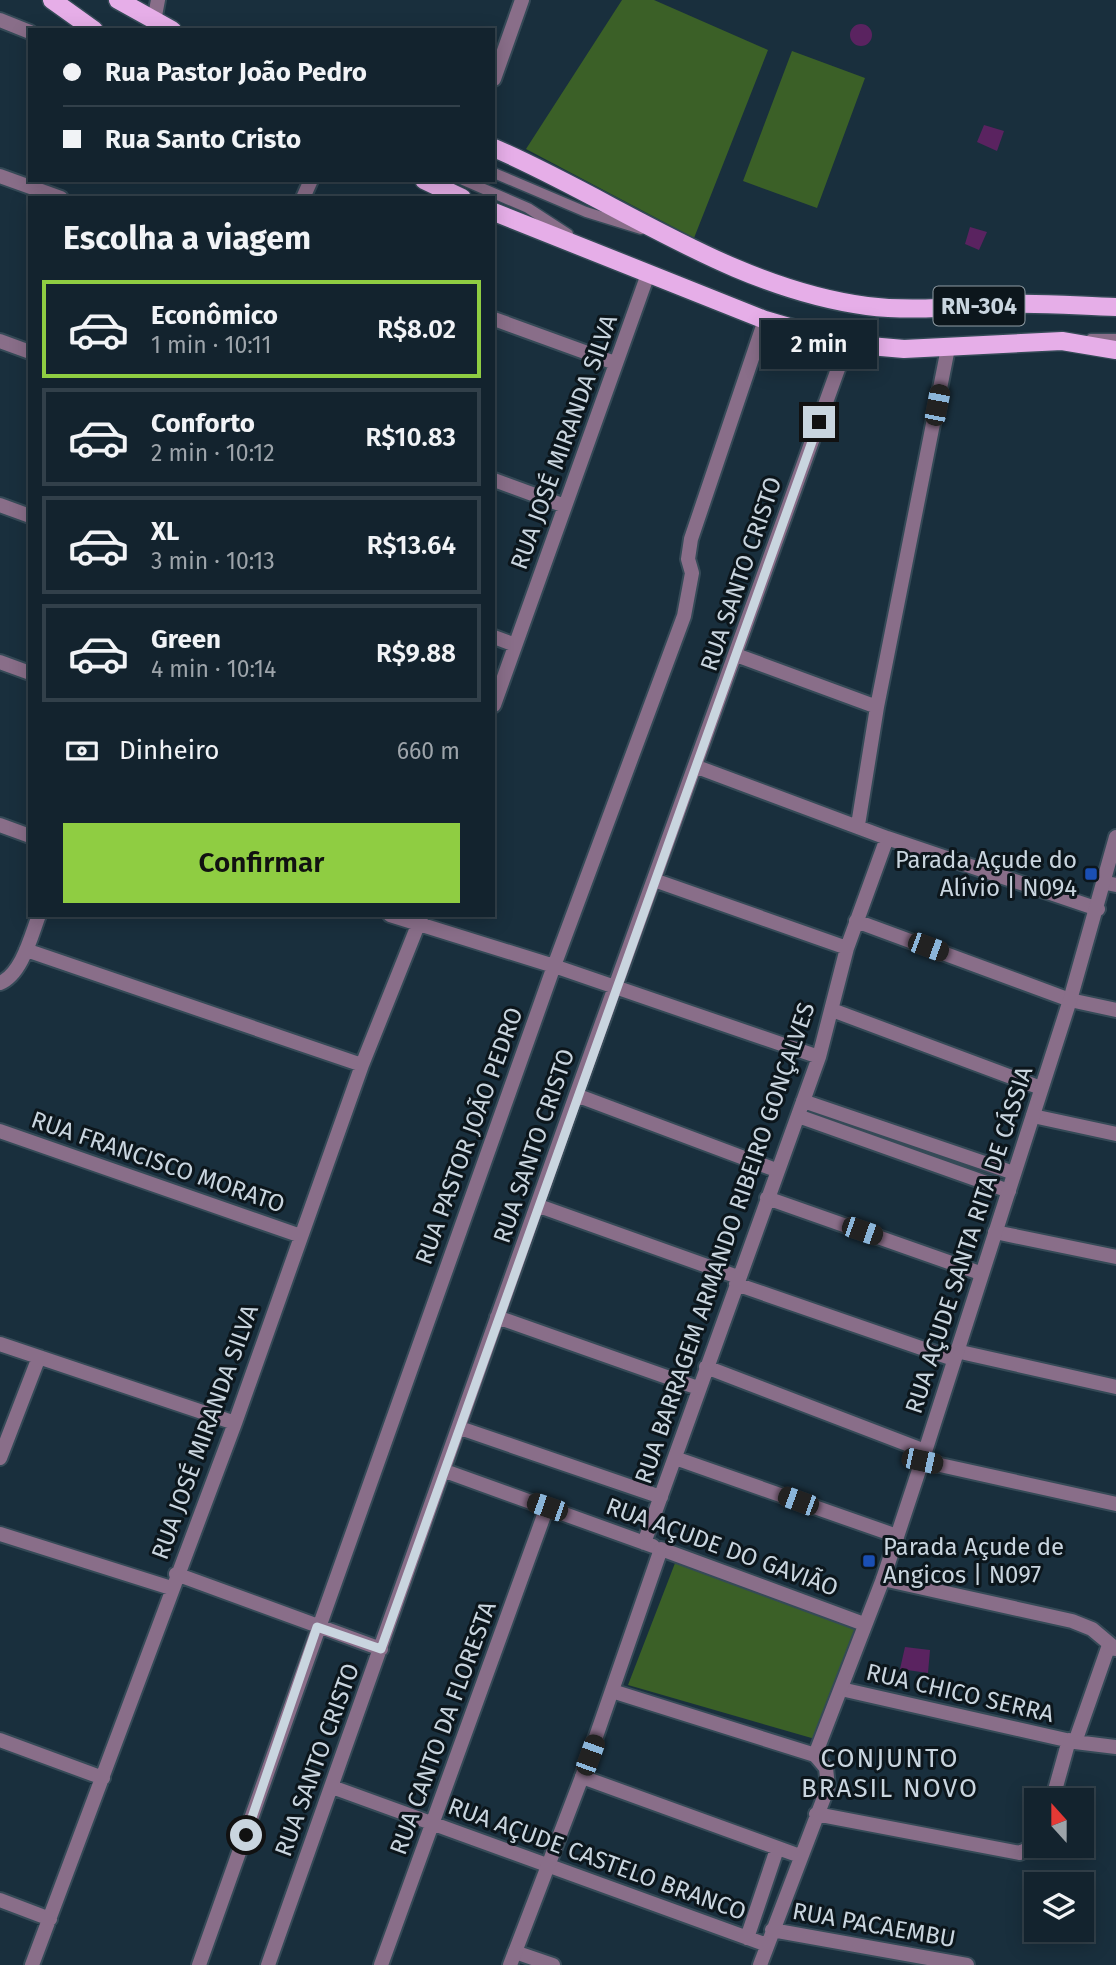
<!DOCTYPE html>
<html lang="pt">
<head>
<meta charset="utf-8">
<style>
  :root { --surface:#13232e; --page:#1c2b36; --text:#f1f3f6; --muted:#9da4aa; --line:#32404a; --accent:#8fcd42 }
  body { margin:0; font-family:"Fira Sans",sans-serif; background:var(--page); color:var(--text); height:100vh; display:flex; flex-direction:column; font-size:26px; white-space:nowrap }
  * { box-sizing:border-box; margin:0 }
  p { font-size:23px; color:var(--muted) }
  .icon { flex:none; width:38px; height:38px; fill:none; stroke:currentColor; stroke-width:2; stroke-linecap:round; stroke-linejoin:round }
  .map { position:relative; flex:1; overflow:hidden }
  .sheet { position:absolute; left:28px; top:196px; width:467px; height:721px; display:flex; flex-direction:column; background:var(--surface); border-radius:0px; box-shadow:0 4px 18px #0003,0 0 0 2px var(--line) }
  .sheet>* { flex:none }
  .hud { position:absolute; left:28px; top:28px; width:467px; height:154px; border-radius:0px; box-shadow:0 4px 18px #0003,0 0 0 2px var(--line); display:grid; align-content:center; height:154px; padding:0 35px; background:var(--surface) }
  .needle { width:46px; rotate:339deg }
  .buttons { position:absolute; left:1024px; top:1788px; display:grid; gap:14px }
  .buttons a { display:grid; place-items:center; width:70px; height:70px; border-radius:0px; background:var(--surface); box-shadow:0 4px 18px #0003,0 0 0 2px var(--line); font-size:35px }
  .end { position:absolute; width:32px; height:32px; margin:-16px; border:9px solid #c9d5df; background:#111; box-shadow:0 0 0 4px #111 }
  .from { border-radius:50% }
  .bubble { position:absolute; height:49px; border-radius:0px; background:var(--surface); box-shadow:0 4px 18px #0003,0 0 0 2px var(--line); font-size:23px; font-weight:600; line-height:49px; text-align:center }
  .car { position:absolute; width:21px; height:42px; margin:-21px -10px; border-radius:9px; box-shadow:0 0 5px 2px #0007; background:linear-gradient(#222 24%,#8ab4d8 0 40%,#222 0 76%,#8ab4d8 0 86%,#222 0) }
  .hud b { display:flex; align-items:center; gap:24px; height:66px; font-size:26px }
  .hud b+b { border-top:2px solid var(--line) }
  .hud i { width:18px; height:18px; background:var(--text) }
  ul { padding:0; list-style:none }
  li { display:flex; align-items:center; gap:21px; height:98px; margin:0 14px 10px; padding:0 21px; border:4px solid var(--line); border-radius:0px }
  li div { flex:1 }
  li b { display:block; font-size:26px }
  li em { font-style:normal; font-weight:600 }
  li.selected { border-color:var(--accent) }
  li>.icon { width:63px; height:63px; stroke-width:1.5 }
  h2 { padding:0 35px; font-size:32px; line-height:84px }
  .pay { display:flex; align-items:center; gap:18px; height:77px; padding:0 35px; font-size:26px }
  .pay p { margin-inline-start:auto }
  .action { display:flex; gap:14px; margin-top:auto; padding:14px 35px }
  .action a { flex:1; height:80px; border-radius:0px; background:var(--accent); color:#111; font-size:28px; font-weight:600; line-height:80px; text-align:center }
  .map>svg:first-child { display:block }
  .green { fill:#3b6027 }
  .building { fill:#5a2360 }
  .lines { fill:none; stroke-linecap:round; stroke-linejoin:round }
  .service-casing { stroke:#354a57; stroke-width:13 }
  .minor-casing { stroke:#354a57; stroke-width:18 }
  .tertiary-casing { stroke:#354a57; stroke-width:18 }
  .primary-casing { stroke:#354a57; stroke-width:21 }
  .service { stroke:#896e89; stroke-width:10 }
  .minor { stroke:#896e89; stroke-width:14 }
  .tertiary { stroke:#896e89; stroke-width:14 }
  .primary { stroke:#e6aee8; stroke-width:18 }
  .route { stroke:#c9d5df; stroke-width:9 }
  .transit-dot { fill:#1a4fb4; stroke:#0c161c; stroke-width:2.5 }
  .labels { text-anchor:middle; stroke-width:6; stroke-linejoin:round; paint-order:stroke }
  .shield { fill:#0c161c; stroke:#909ca4; stroke-width:2 }
  .shield-label { font-size:23px; font-weight:bold; fill:#c9d5df }
  .street-label { font-size:24px; fill:#c9d5df; stroke:#0c161c }
  .poi-label { font-size:24px; fill:#c9d5df; stroke:#0c161c; text-anchor:end }
  .neighbourhood-label { font-size:26px; letter-spacing:2px; fill:#c9d5df; stroke:#0c161c }
</style>
</head>
<body>
<div class="map">
<svg width="1116" height="1965" viewBox="0 0 1116 1965">
  <rect width="100%" height="100%" fill="#192f3d"/>
  <path class="green" d="M622,0H654L768,50L694,238L526,149Z
    M792,51L865,78L817,208L743,181Z
    M677,1558L858,1623L815,1739L628,1685Z"/>
  <path class="building" d="M850 35a11 11 0 1 1 22 0a11 11 0 1 1-22 0Z
    M984,125L1004,131L997,151L977,142Z
    M970,227L987,232L979,250L965,244Z
    M905,1647L930,1650L928,1673L900,1669Z"/>
  <g class="lines">
    <g class="service-casing">
      <path id="service" d="M494,173L586,212L641,229
        M463,180L528,208L568,234
        M1091,339H1116"/>
    </g>
    <g class="minor-casing">
      <path id="minor" d="M0,20L30,32
        M154,21L158,0
        M494,79L522,0
        M0,176L61,198
        M303,198L311,180
        M494,319L615,363
        M0,341L30,352
        M494,480L565,506
        M0,505L30,516
        M494,637L515,645
        M736,655L877,707
        M0,662L30,673
        M494,705L648,274
        M697,767L887,838L1098,909
        M0,825L30,836
        M858,825L877,707L948,348
        M654,880L847,948
        M1106,883L1116,885
        M390,915L554,966L819,1057
        M856,921L1070,1000L1116,1010
        M26,950L362,1065
        M0,983C22,974 31,936 39,915
        M832,1010L1041,1088
        M576,1095L776,1170
        M803,1101L1014,1173
        M798,1116L1009,1191
        M1033,1116L1116,1134
        M0,1131L301,1236
        M767,1198L980,1273
        M539,1206L738,1277
        M995,1232L1116,1257
        M736,1284L953,1359
        M497,1317L698,1388
        M0,1344L235,1423
        M956,1351L1116,1387
        M706,1367L925,1451
        M460,1428L661,1497
        M0,1458L39,1357
        M675,1458L897,1536
        M922,1461L1116,1504
        M445,1471L653,1546
        M0,1534L171,1588
        M644,1543L819,1057L847,948L887,838
        M176,1574L381,1649
        M883,1579L1072,1621L1092,1629L1116,1649
        M841,1689L1075,1742L1116,1747
        M0,1740L103,1778
        M1075,1742L1109,1645
        M582,1777L800,1856
        M332,1787L767,1945
        M1052,1801L1069,1740
        M816,1814L1020,1853L1036,1844
        M0,1900L50,1919
        M772,1930L967,1965
        M747,1938L777,1849
        M515,1952L553,1965
        M32,1965L235,1423L362,1065L422,915
        M199,1965L554,966L684,616L692,573L688,559L691,539L765,320
        M268,1965L576,1095L847,344
        M381,1965L547,1507
        M760,1965L828,1787L826,1768L815,1755"/>
    </g>
    <g class="tertiary-casing">
      <path id="tertiary" d="M612,1691L815,1755L883,1579L922,1461L1070,1000L1116,837
        M510,1965L582,1777L661,1549L864,1624"/>
    </g>
    <g class="primary-casing">
      <path id="primary" d="M52,0L94,30
        M118,0L172,30
        M494,148C617,201 731,288 867,306C914,312 963,306 1010,304C1045,303 1081,306 1116,307
        M424,180L462,198
        M494,212L765,320L847,344L904,349L1062,341L1116,350"/>
    </g>
    <use href="#service" class="service"/>
    <use href="#minor" class="minor"/>
    <use href="#tertiary" class="tertiary"/>
    <use href="#primary" class="primary"/>
  </g>
  <g class="lines">
    <path class="route" d="M246,1835L317,1627L381,1649L819,422"/>
  </g>
  <g class="transit-dot">
    <rect x="1084" y="867" width="14" height="14" rx="3.5"/>
    <rect x="862" y="1554" width="14" height="14" rx="3.5"/>
  </g>
  <g class="labels">
    <rect class="shield" x="933.5" y="286.5" width="91" height="39" rx="5"/>
    <g class="shield-label">
      <text x="979" y="314">RN-304</text>
    </g>
    <g class="street-label">
      <text transform="translate(564 442) rotate(-70)" y="8">RUA JOSÉ MIRANDA SILVA</text>
      <text transform="translate(741 574) rotate(-71)" y="8">RUA SANTO CRISTO</text>
      <text transform="translate(469 1136) rotate(-70)" y="8">RUA PASTOR JOÃO PEDRO</text>
      <text transform="translate(534 1146) rotate(-71)" y="8">RUA SANTO CRISTO</text>
      <text transform="translate(158 1162) rotate(19)" y="8">RUA FRANCISCO MORATO</text>
      <text transform="translate(969 1240) rotate(-72)" y="8">RUA AÇUDE SANTA RITA DE CÁSSIA</text>
      <text transform="translate(725 1243) rotate(-71)" y="8">RUA BARRAGEM ARMANDO RIBEIRO GONÇALVES</text>
      <text transform="translate(205 1432) rotate(-70)" y="8">RUA JOSÉ MIRANDA SILVA</text>
      <text transform="translate(722 1547) rotate(20)" y="8">RUA AÇUDE DO GAVIÃO</text>
      <text transform="translate(960 1693) rotate(13)" y="8">RUA CHICO SERRA</text>
      <text transform="translate(443 1728) rotate(-70)" y="8">RUA CANTO DA FLORESTA</text>
      <text transform="translate(317 1760) rotate(-70)" y="8">RUA SANTO CRISTO</text>
      <text transform="translate(597 1859) rotate(20)" y="8">RUA AÇUDE CASTELO BRANCO</text>
      <text transform="translate(874 1925) rotate(10)" y="8">RUA PACAEMBU</text>
    </g>
    <g class="poi-label">
      <text x="1077" y="868">Parada Açude do<tspan x="1077" dy="28">Alívio | N094</tspan></text>
      <text x="883" y="1555" text-anchor="start">Parada Açude de<tspan x="883" dy="28">Angicos | N097</tspan></text>
    </g>
    <g class="neighbourhood-label">
      <text x="890" y="1767">CONJUNTO<tspan x="890" dy="30">BRASIL NOVO</tspan></text>
    </g>
  </g>
</svg>
<div class="buttons">
<a><svg class="needle" viewBox="-14 -14 28 28"><path d="M0-13l5 13h-10z" fill="#e53935"/><path d="M0 13l5-13h-10z" fill="#9da4aa"/></svg></a>
<a><svg class="icon" aria-label="layers" viewBox="0 0 24 24"><path d="M12 4l9 5-9 5-9-5zM3 14l9 5 9-5"/></svg></a>
</div>
<i class="end from" style="left:246px;top:1835px"></i>
<i class="end" style="left:819px;top:422px"></i>
<div class="bubble" style="left:761px;top:320px;width:116px">2 min</div>
<i class="car" style="left:937px;top:405px;rotate:11deg"></i>
<i class="car" style="left:928px;top:947px;rotate:110deg"></i>
<i class="car" style="left:862px;top:1231px;rotate:109deg"></i>
<i class="car" style="left:922px;top:1461px;rotate:102deg"></i>
<i class="car" style="left:798px;top:1501px;rotate:290deg"></i>
<i class="car" style="left:547px;top:1507px;rotate:289deg"></i>
<i class="car" style="left:590px;top:1755px;rotate:20deg"></i>
<div class="hud">
<b><i class="from"></i>Rua Pastor João Pedro</b>
<b><i></i>Rua Santo Cristo</b>
</div>
<section class="sheet">
<h2>Escolha a viagem</h2>
<ul>
<li class="selected"><svg class="icon" aria-label="car" viewBox="0 0 24 24"><path d="M5 17H2v-5l4-1 3-4h7l3 4 3 1v5h-3M9 17h6M6 11h13"/><circle cx="7" cy="17" r="2"/><circle cx="17" cy="17" r="2"/></svg><div><b>Econômico</b><p>1 min · 10:11</p></div><em>R$8.02</em></li>
<li><svg class="icon" aria-label="car" viewBox="0 0 24 24"><path d="M5 17H2v-5l4-1 3-4h7l3 4 3 1v5h-3M9 17h6M6 11h13"/><circle cx="7" cy="17" r="2"/><circle cx="17" cy="17" r="2"/></svg><div><b>Conforto</b><p>2 min · 10:12</p></div><em>R$10.83</em></li>
<li><svg class="icon" aria-label="car" viewBox="0 0 24 24"><path d="M5 17H2v-5l4-1 3-4h7l3 4 3 1v5h-3M9 17h6M6 11h13"/><circle cx="7" cy="17" r="2"/><circle cx="17" cy="17" r="2"/></svg><div><b>XL</b><p>3 min · 10:13</p></div><em>R$13.64</em></li>
<li><svg class="icon" aria-label="car" viewBox="0 0 24 24"><path d="M5 17H2v-5l4-1 3-4h7l3 4 3 1v5h-3M9 17h6M6 11h13"/><circle cx="7" cy="17" r="2"/><circle cx="17" cy="17" r="2"/></svg><div><b>Green</b><p>4 min · 10:14</p></div><em>R$9.88</em></li>
</ul>
<div class="pay"><svg class="icon" aria-label="cash" viewBox="0 0 24 24"><path d="M3 7h18v10H3z"/><circle cx="12" cy="12" r="2"/></svg>Dinheiro<p>660 m</p></div>
<div class="action"><a>Confirmar</a></div>
</section>
</div>
</body>
</html>
